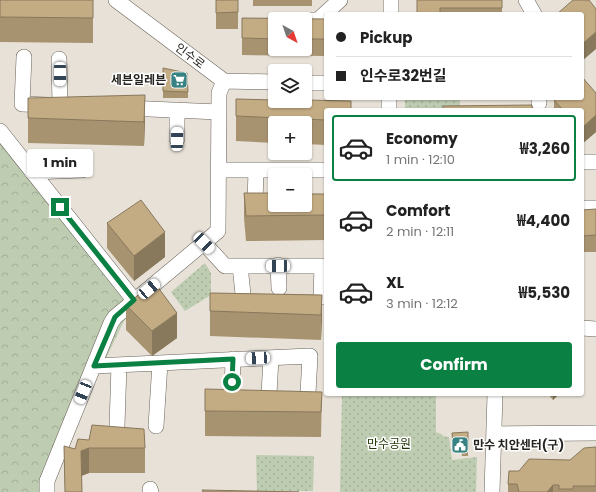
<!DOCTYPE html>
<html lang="en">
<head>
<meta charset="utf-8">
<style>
  :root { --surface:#fff; --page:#f6f6f6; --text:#222; --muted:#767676; --line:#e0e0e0; --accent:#0b8043 }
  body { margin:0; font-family:Poppins,"Noto Sans KR",sans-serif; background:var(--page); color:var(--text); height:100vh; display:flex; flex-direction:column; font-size:15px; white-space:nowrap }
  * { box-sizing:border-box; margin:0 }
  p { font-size:13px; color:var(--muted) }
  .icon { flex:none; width:22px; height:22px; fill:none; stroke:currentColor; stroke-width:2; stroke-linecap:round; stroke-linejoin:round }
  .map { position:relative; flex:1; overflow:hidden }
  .drawer { position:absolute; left:324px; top:108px; width:260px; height:288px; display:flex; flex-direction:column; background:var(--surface); border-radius:4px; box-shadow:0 1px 3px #0004 }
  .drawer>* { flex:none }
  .top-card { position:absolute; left:324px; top:12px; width:260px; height:88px; border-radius:4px; box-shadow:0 1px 3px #0004; display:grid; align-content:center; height:88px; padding:0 12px; background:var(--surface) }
  .needle { width:26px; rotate:140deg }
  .tools { position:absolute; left:268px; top:12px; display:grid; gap:8px }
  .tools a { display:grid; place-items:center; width:44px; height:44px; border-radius:4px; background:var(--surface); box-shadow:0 1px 3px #0004; font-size:20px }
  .end { position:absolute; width:18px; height:18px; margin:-9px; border:5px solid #0b8043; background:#fff; box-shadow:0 0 0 2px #fff }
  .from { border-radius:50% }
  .bubble { position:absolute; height:28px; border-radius:4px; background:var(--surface); box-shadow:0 1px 3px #0004; font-size:13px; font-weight:700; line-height:28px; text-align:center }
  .car { position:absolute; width:12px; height:24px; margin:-12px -6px; border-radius:5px; box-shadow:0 0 3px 1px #0007; background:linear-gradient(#fff 24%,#345 0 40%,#fff 0 76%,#345 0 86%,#fff 0) }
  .top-card b { display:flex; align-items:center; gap:14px; height:38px; font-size:15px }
  .top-card b+b { border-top:1px solid var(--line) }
  .top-card i { width:10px; height:10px; background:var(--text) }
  ul { padding:7px 0 0; list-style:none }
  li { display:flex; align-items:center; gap:12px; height:66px; margin:0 8px 6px; padding:0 4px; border:2px solid transparent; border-radius:4px }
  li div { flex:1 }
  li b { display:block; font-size:15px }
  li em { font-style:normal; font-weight:700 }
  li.active { border-color:var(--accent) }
  li>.icon { width:36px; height:36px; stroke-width:1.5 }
  .cta { display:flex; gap:8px; margin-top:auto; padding:8px 12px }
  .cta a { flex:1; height:46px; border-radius:4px; background:var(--accent); color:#fff; font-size:16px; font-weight:700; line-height:46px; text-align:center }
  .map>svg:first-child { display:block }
  .grass { fill:url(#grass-dots) }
  .forest { fill:url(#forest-crowns) }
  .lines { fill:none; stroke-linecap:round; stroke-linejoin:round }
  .minor-casing { stroke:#68625a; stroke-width:16 }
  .minor { stroke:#fff; stroke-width:15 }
  .wall { fill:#a89371; fill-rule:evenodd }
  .shaded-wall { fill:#88785c }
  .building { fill:#c3ab83; stroke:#88785c }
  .route { stroke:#0b8043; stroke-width:5 }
  .labels { text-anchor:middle; stroke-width:3; stroke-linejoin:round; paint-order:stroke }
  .street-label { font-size:12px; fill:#262420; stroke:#fff }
  .poi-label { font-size:12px; font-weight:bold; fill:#262420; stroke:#fff; text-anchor:end }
  .park-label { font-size:12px; fill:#273a0c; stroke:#fff }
</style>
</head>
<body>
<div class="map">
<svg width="596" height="492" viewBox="0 0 596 492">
  <defs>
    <pattern id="grass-dots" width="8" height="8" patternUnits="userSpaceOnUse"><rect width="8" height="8" fill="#beccb1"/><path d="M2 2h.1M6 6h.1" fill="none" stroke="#a3af98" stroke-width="1.8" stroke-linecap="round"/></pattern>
    <pattern id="forest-crowns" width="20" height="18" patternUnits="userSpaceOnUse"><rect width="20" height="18" fill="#beccb1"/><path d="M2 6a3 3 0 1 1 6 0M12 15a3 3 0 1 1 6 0" fill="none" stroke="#a3af98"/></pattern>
  </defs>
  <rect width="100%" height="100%" fill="#e7e1d7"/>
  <path class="grass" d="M405,98H460V106L454,110H405Z
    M205,263L211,273V295L185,311L171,292Z
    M342,394H436V432L441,434L443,436L449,437L452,460L477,457L476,492H340Z
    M256,455L314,456L313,491H257Z"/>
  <path class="forest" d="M0,138L134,300L52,471L51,492H0Z"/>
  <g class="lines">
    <g class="minor-casing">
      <path id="minor" d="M116,0L224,81L275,82
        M526,0L534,14
        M391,14V0
        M305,20H318L340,0
        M24,57L22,104L48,105
        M59,59L60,105
        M305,83H326
        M389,98V110
        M539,98V103
        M126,108L219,112
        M0,131L134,300
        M177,139V110
        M582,162H596
        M219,170H326
        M32,172L82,170
        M255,203L256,170
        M582,208H596
        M204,243L225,266H326
        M278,265L279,288
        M240,266L243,294
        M321,297L322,266
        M582,328L596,329
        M94,366L310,356L308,393
        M232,394L233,359
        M269,394L271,358
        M117,426L119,365
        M156,426L160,363
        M494,434L596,433
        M150,489L151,492
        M47,492V481L111,323L115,317L218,231L219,93L224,81
        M492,492L495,394"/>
    </g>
    <use href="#minor" class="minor"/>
  </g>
  <path class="wall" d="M0,0H93V43L0,42Z
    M216,0H238V29H216Z
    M253,0H312V6H253Z
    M417,0H502V14H417Z
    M326,14V50H325V56L242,55V18L325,19ZM275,19H305V49H275Z
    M163,68L188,92V98H163Z
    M596,93V132L582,144V110H554V100Z
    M28,98L145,120L144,146L28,143Z
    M236,99L326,110V145L305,144V123H275V143L236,141Z
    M244,193L326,194V240L246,241L244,218Z
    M596,209V252H582V210Z
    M107,223L165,257L134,281L107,248Z
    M210,293L322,295L321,340L210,336Z
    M126,305L177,338L152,356L126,330Z
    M322,392L321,437L205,436V411Z
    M548,394H559L553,400Z
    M452,433L468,438V456H462L461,451L453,452Z
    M89,440L145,448V473H89L81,476L82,492H65L64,446L75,449Z
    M596,447V492H508V484L519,471L570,460Z"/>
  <path class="shaded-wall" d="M596,32V49L582,61V44Z
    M145,95V120L144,146V122Z
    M596,115V132L582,144V128Z
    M165,232V257L134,281V256Z
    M322,295V320L321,340V315Z
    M177,313V338L152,356V331Z
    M553,394H559L553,400Z
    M89,448V473L81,476V451Z
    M553,485V492H547Z"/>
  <path class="building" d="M0,0H93V18L0,17Z
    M216,0H238V12L216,13Z
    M417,0H502V8H440V14H417Z
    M573,0H589L596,9V32L582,44V14H557Z
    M325,14H334H326V33H325V39H305V19H275V39L242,38V18L325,19Z
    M163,68L187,73L188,92L163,91Z
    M582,77L596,93V115L582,128V110H563L554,100L556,98H582Z
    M145,95L144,122L28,118V98Z
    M236,99L275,100V101H305V100L351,101V110H326V120L236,116Z
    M532,105V110H443V106Z
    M244,193H275V205H305V194H326V215L246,216Z
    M141,200L165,232L134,256L107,223Z
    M596,209V235L582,236V210Z
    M154,282L177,313L152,331L126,305Z
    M210,293L322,295L321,315L210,311Z
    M205,389L322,392L321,412L205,411Z
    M92,425L144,429L145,448H89L81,451L82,492H65L64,446L75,449L78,439L89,440Z
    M468,432V449H462L461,445L453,446L452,433Z
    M596,447V486H573V489H559V485H553L547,492H519L517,484H508L509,471H519L529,459L570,460L584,448Z
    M202,490L299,492H203Z"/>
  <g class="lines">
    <path class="route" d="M60,207L134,300L115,317L94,366L233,359L232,382"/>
  </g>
  <defs>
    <g id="supermarket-square" transform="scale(0.9)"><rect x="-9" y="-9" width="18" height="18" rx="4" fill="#398283" stroke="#fff"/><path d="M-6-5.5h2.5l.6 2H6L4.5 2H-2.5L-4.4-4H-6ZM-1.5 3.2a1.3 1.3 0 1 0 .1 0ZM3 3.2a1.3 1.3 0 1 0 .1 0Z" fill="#fff"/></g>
    <g id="civic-square" transform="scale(0.9)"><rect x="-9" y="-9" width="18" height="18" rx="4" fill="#398283" stroke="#fff"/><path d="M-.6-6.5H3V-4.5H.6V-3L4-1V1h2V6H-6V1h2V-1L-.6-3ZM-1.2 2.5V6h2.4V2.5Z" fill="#fff"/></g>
  </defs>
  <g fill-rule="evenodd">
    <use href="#supermarket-square" x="179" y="80"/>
    <use href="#civic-square" x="460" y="445"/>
  </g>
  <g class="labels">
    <g class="street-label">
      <text transform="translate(190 56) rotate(37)" y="4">인수로</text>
    </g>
    <g class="poi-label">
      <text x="166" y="84">세븐일레븐</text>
      <text x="473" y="449" text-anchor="start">만수 치안센터(구)</text>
    </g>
    <g class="park-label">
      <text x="389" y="448">만수공원</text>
    </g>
  </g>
</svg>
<div class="tools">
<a><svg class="needle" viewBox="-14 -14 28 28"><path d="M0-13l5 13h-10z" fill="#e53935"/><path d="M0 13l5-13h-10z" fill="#767676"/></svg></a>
<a><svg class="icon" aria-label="layers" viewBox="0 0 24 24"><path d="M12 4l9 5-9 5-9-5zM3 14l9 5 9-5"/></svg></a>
<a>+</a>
<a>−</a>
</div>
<i class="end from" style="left:232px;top:382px"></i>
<i class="end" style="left:60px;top:207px"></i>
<div class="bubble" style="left:27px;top:149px;width:66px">1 min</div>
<i class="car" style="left:60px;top:74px;rotate:180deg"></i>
<i class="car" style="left:177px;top:139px;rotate:1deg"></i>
<i class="car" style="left:204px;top:243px;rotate:136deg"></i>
<i class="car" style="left:278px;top:266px;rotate:270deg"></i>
<i class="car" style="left:149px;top:289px;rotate:50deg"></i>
<i class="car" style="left:258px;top:358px;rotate:267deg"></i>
<i class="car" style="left:83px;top:392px;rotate:202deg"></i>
<div class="top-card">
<b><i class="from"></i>Pickup</b>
<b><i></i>인수로32번길</b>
</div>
<section class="drawer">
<ul>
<li class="active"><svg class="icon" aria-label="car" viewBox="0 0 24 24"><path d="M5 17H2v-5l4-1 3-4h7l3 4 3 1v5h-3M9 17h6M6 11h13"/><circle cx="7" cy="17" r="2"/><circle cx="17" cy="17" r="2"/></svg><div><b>Economy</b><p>1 min · 12:10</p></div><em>₩3,260</em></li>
<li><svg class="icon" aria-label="car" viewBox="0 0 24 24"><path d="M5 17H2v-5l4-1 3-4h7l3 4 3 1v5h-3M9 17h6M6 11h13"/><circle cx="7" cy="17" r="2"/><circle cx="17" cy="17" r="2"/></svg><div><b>Comfort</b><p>2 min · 12:11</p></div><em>₩4,400</em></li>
<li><svg class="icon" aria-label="car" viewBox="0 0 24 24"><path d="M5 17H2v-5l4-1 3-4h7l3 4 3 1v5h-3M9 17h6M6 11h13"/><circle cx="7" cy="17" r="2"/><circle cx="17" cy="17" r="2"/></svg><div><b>XL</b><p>3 min · 12:12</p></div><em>₩5,530</em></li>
</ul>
<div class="cta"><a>Confirm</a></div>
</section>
</div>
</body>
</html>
